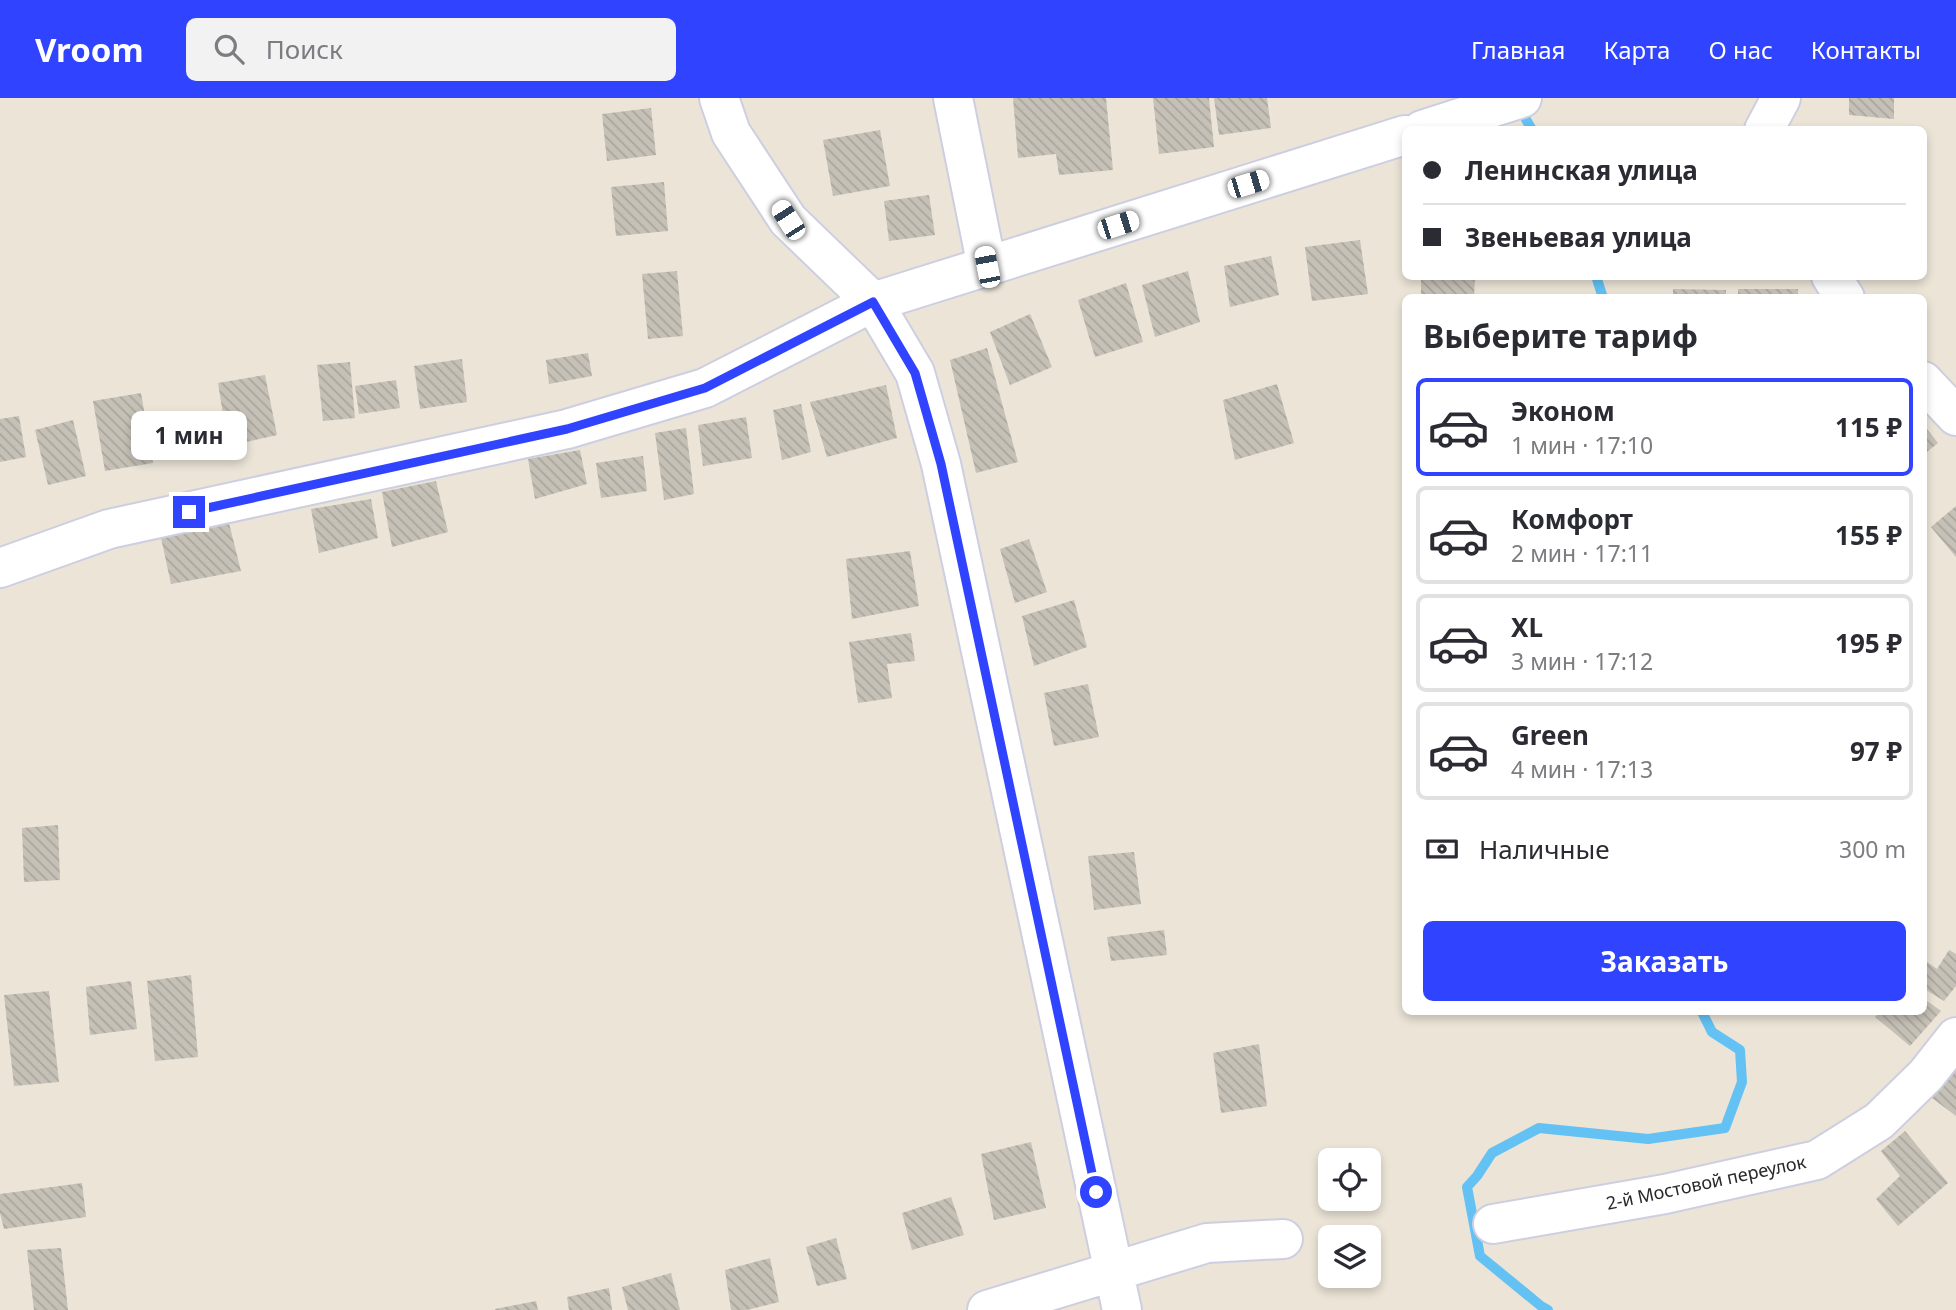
<!DOCTYPE html>
<html lang="ru">
<head>
<meta charset="utf-8">
<style>
  :root { --surface:#fff; --page:#f2f2f3; --text:#2b2b33; --muted:#7c7c81; --line:#e1e1e2; --accent:#3044ff }
  body { margin:0; font-family:"Noto Sans",sans-serif; background:var(--page); color:var(--text); height:100vh; display:flex; flex-direction:column; font-size:26px; white-space:nowrap }
  * { box-sizing:border-box; margin:0 }
  p { font-size:23px; color:var(--muted) }
  .icon { flex:none; width:38px; height:38px; fill:none; stroke:currentColor; stroke-width:2; stroke-linecap:round; stroke-linejoin:round }
  .map { position:relative; flex:1; overflow:hidden }
  .details { position:absolute; left:1402px; top:196px; width:525px; height:721px; display:flex; flex-direction:column; background:var(--surface); border-radius:10px; box-shadow:0 4px 10px #0003 }
  .details>* { flex:none }
  .banner { position:absolute; left:1402px; top:28px; width:525px; height:154px; border-radius:10px; box-shadow:0 4px 10px #0003; display:grid; align-content:center; height:154px; padding:0 21px; background:var(--surface) }
  .controls { position:absolute; left:1318px; top:1050px; display:grid; gap:14px }
  .controls a { display:grid; place-items:center; width:63px; height:63px; border-radius:10px; background:var(--surface); box-shadow:0 4px 10px #0003; font-size:35px }
  .end { position:absolute; width:32px; height:32px; margin:-16px; border:9px solid #3044ff; background:#fff; box-shadow:0 0 0 4px #fff }
  .from { border-radius:50% }
  .bubble { position:absolute; height:49px; border-radius:10px; background:var(--surface); box-shadow:0 4px 10px #0003; font-size:23px; font-weight:700; line-height:49px; text-align:center }
  .car { position:absolute; width:21px; height:42px; margin:-21px -10px; border-radius:9px; box-shadow:0 0 5px 2px #0007; background:linear-gradient(#fff 24%,#345 0 40%,#fff 0 76%,#345 0 86%,#fff 0) }
  .banner b { display:flex; align-items:center; gap:24px; height:66px; font-size:26px }
  .banner b+b { border-top:2px solid var(--line) }
  .banner i { width:18px; height:18px; background:var(--text) }
  ul { padding:0; list-style:none }
  li { display:flex; align-items:center; gap:21px; height:98px; margin:0 14px 10px; padding:0 7px; border:4px solid var(--line); border-radius:10px }
  li div { flex:1 }
  li b { display:block; font-size:26px }
  li em { font-style:normal; font-weight:700 }
  li.on { border-color:var(--accent) }
  li>.icon { width:63px; height:63px; stroke-width:1.5 }
  h2 { padding:0 21px; font-size:32px; line-height:84px }
  .pay { display:flex; align-items:center; gap:18px; height:77px; padding:0 21px; font-size:26px }
  .pay p { margin-inline-start:auto }
  .cta { display:flex; gap:14px; margin-top:auto; padding:14px 21px }
  .cta a { flex:1; height:80px; border-radius:10px; background:var(--accent); color:#fff; font-size:28px; font-weight:700; line-height:80px; text-align:center }
  header { display:flex; align-items:center; gap:42px; box-sizing:border-box; height:98px; padding:0 35px; background:var(--accent); color:#fff }
  header strong { font-size:33px }
  nav { display:flex; gap:38px; margin-inline-start:auto; font-size:24px }
  .search { width:490px; height:63px; background:var(--page); display:flex; align-items:center; gap:18px; box-sizing:border-box; padding:0 24px; border-radius:10px; color:var(--muted); font-size:26px }
  .map>svg:first-child { display:block }
  .lines { fill:none; stroke-linecap:round; stroke-linejoin:round }
  .stream { stroke:#63c1f4; stroke-width:10 }
  .building { fill:url(#building-back-hatch) }
  .minor-casing { stroke:#cdcfe1; stroke-width:42 }
  .minor { stroke:#fff; stroke-width:38 }
  .route { stroke:#3044ff; stroke-width:9 }
  .labels { text-anchor:middle; stroke-width:5; stroke-linejoin:round; paint-order:stroke }
  .street-label { font-size:18px; fill:#272727; stroke:#fff }
</style>
</head>
<body>
<header>
<strong>Vroom</strong>
<div class="search"><svg class="icon" aria-label="search" viewBox="0 0 24 24"><circle cx="10" cy="10" r="6"/><path d="M15 15l6 6"/></svg>Поиск</div>
<nav><a>Главная</a><a>Карта</a><a>О нас</a><a>Контакты</a></nav>
</header>
<div class="map">
<svg width="1956" height="1212" viewBox="0 0 1956 1212">
  <defs>
    <pattern id="building-back-hatch" width="6" height="6" patternUnits="userSpaceOnUse" patternTransform="scale(1.75)"><rect width="6" height="6" fill="#c6c1b7"/><path d="M-1 5l2 2M0 0l6 6M5-1l2 2" fill="none" stroke="#aaa69d"/></pattern>
  </defs>
  <rect width="100%" height="100%" fill="#ebe4d7"/>
  <g class="lines">
    <path class="stream" d="M1519,9L1532,32
      M1596,178L1603,200
      M1548,1212L1541,1208L1480,1158L1467,1089L1477,1078L1492,1055L1539,1030L1648,1041L1725,1030L1742,984L1740,952L1712,934L1702,914"/>
  </g>
  <path class="building" d="M1013,0H1106L1113,72L1059,77L1056,56L1018,60Z
    M1153,0H1209L1214,49L1159,56Z
    M1214,0H1267L1271,30L1219,37Z
    M1849,0H1894V21L1849,17Z
    M651,10L656,57L607,63L602,16Z
    M880,32L890,88L833,98L823,42Z
    M664,84L668,133L616,138L611,89Z
    M929,97L935,137L889,143L884,103Z
    M1360,142L1368,196L1312,203L1305,149Z
    M1271,158L1279,197L1230,209L1224,168Z
    M677,173L683,238L648,241L642,176Z
    M1188,173L1200,224L1155,239L1142,187Z
    M1421,178H1475L1474,200H1421Z
    M1126,185L1143,244L1095,259L1078,202Z
    M1673,191L1726,192V200H1673Z
    M1738,191H1798V200H1738Z
    M1030,216L1052,269L1010,287L990,234Z
    M987,250L1018,364L976,375L950,262Z
    M588,255L592,278L549,286L546,262Z
    M462,261L467,304L420,311L414,268Z
    M350,264L355,320L323,323L317,267Z
    M265,277L277,337L228,348L218,285Z
    M396,282L400,310L359,316L355,288Z
    M1277,286L1294,345L1235,362L1223,302Z
    M886,287L897,340L827,359L810,304Z
    M141,295L153,365L105,373L93,303Z
    M801,306L811,354L782,362L773,312Z
    M19,318L26,359L0,364V321Z
    M746,319L752,360L703,368L698,327Z
    M73,322L86,378L48,387L35,332Z
    M1923,326L1938,345L1923,357Z
    M686,330L694,396L664,402L655,335Z
    M580,352L587,386L535,401L528,361Z
    M643,358L647,393L601,400L596,365Z
    M436,383L448,434L392,449L382,394Z
    M371,401L378,440L319,455L311,411Z
    M1956,408V459L1931,429Z
    M229,425L241,473L171,486L161,440Z
    M1029,441L1047,494L1015,505L1000,451Z
    M910,453L919,508L852,521L846,461Z
    M1074,502L1087,549L1034,568L1022,518Z
    M911,535L915,563L887,566L892,600L858,605L849,544Z
    M1088,586L1099,639L1054,648L1044,595Z
    M58,727L60,782L24,784L22,730Z
    M1134,754L1141,806L1094,812L1088,758Z
    M1164,832L1167,857L1111,863L1107,839Z
    M1949,852L1956,856V888L1944,903L1923,890V861L1937,871Z
    M191,877L198,959L155,963L147,883Z
    M131,883L137,931L90,937L86,889Z
    M49,893L59,984L14,988L4,897Z
    M1923,900L1941,913L1910,948L1875,919L1880,914H1923Z
    M1259,946L1267,1008L1221,1015L1213,955Z
    M1956,957V1018L1928,997Z
    M1905,1033L1948,1085L1898,1128L1876,1101L1900,1078L1881,1053Z
    M1031,1044L1046,1110L994,1122L981,1056Z
    M82,1085L86,1119L4,1131L0,1115V1096Z
    M951,1099L964,1137L912,1152L902,1115Z
    M836,1140L847,1181L817,1188L806,1149Z
    M61,1150L68,1212H34L27,1152Z
    M770,1160L779,1204L747,1212H731L725,1172Z
    M671,1175L680,1212H628L622,1189Z
    M609,1190L612,1212H569L567,1199Z
    M536,1203L538,1212H495V1211Z"/>
  <g class="lines">
    <g class="minor-casing">
      <path id="minor" d="M719,0L731,35L788,122L873,204L915,275L941,366L1122,1212
        M953,0L987,169
        M1422,32L1522,0
        M1764,32L1781,0
        M1831,178L1845,200
        M1923,283L1956,318
        M0,470L109,431L567,331L705,290L873,204L1405,37
        M1493,1126L1665,1096L1817,1062L1879,1023L1926,977L1956,939
        M987,1212L1207,1145L1283,1141"/>
    </g>
    <use href="#minor" class="minor"/>
  </g>
  <g class="lines">
    <path class="route" d="M189,414L567,331L705,290L873,204L915,275L941,366L1096,1094"/>
  </g>
  <g class="labels">
    <g class="street-label">
      <text transform="translate(1706 1085) rotate(-12)" y="6">2-й Мостовой переулок</text>
    </g>
  </g>
</svg>
<div class="controls">
<a><svg class="icon" aria-label="locate" viewBox="0 0 24 24"><circle cx="12" cy="12" r="6"/><path d="M12 2v4M12 18v4M2 12h4M18 12h4"/></svg></a>
<a><svg class="icon" aria-label="layers" viewBox="0 0 24 24"><path d="M12 4l9 5-9 5-9-5zM3 14l9 5 9-5"/></svg></a>
</div>
<i class="end from" style="left:1096px;top:1094px"></i>
<i class="end" style="left:189px;top:414px"></i>
<div class="bubble" style="left:131px;top:313px;width:116px">1 мин</div>
<i class="car" style="left:1248px;top:86px;rotate:73deg"></i>
<i class="car" style="left:788px;top:122px;rotate:327deg"></i>
<i class="car" style="left:1118px;top:127px;rotate:72deg"></i>
<i class="car" style="left:987px;top:169px;rotate:349deg"></i>
<div class="banner">
<b><i class="from"></i>Ленинская улица</b>
<b><i></i>Звеньевая улица</b>
</div>
<section class="details">
<h2>Выберите тариф</h2>
<ul>
<li class="on"><svg class="icon" aria-label="car" viewBox="0 0 24 24"><path d="M5 17H2v-5l4-1 3-4h7l3 4 3 1v5h-3M9 17h6M6 11h13"/><circle cx="7" cy="17" r="2"/><circle cx="17" cy="17" r="2"/></svg><div><b>Эконом</b><p>1 мин · 17:10</p></div><em>115 ₽</em></li>
<li><svg class="icon" aria-label="car" viewBox="0 0 24 24"><path d="M5 17H2v-5l4-1 3-4h7l3 4 3 1v5h-3M9 17h6M6 11h13"/><circle cx="7" cy="17" r="2"/><circle cx="17" cy="17" r="2"/></svg><div><b>Комфорт</b><p>2 мин · 17:11</p></div><em>155 ₽</em></li>
<li><svg class="icon" aria-label="car" viewBox="0 0 24 24"><path d="M5 17H2v-5l4-1 3-4h7l3 4 3 1v5h-3M9 17h6M6 11h13"/><circle cx="7" cy="17" r="2"/><circle cx="17" cy="17" r="2"/></svg><div><b>XL</b><p>3 мин · 17:12</p></div><em>195 ₽</em></li>
<li><svg class="icon" aria-label="car" viewBox="0 0 24 24"><path d="M5 17H2v-5l4-1 3-4h7l3 4 3 1v5h-3M9 17h6M6 11h13"/><circle cx="7" cy="17" r="2"/><circle cx="17" cy="17" r="2"/></svg><div><b>Green</b><p>4 мин · 17:13</p></div><em>97 ₽</em></li>
</ul>
<div class="pay"><svg class="icon" aria-label="cash" viewBox="0 0 24 24"><path d="M3 7h18v10H3z"/><circle cx="12" cy="12" r="2"/></svg>Наличные<p>300 m</p></div>
<div class="cta"><a>Заказать</a></div>
</section>
</div>
</body>
</html>
